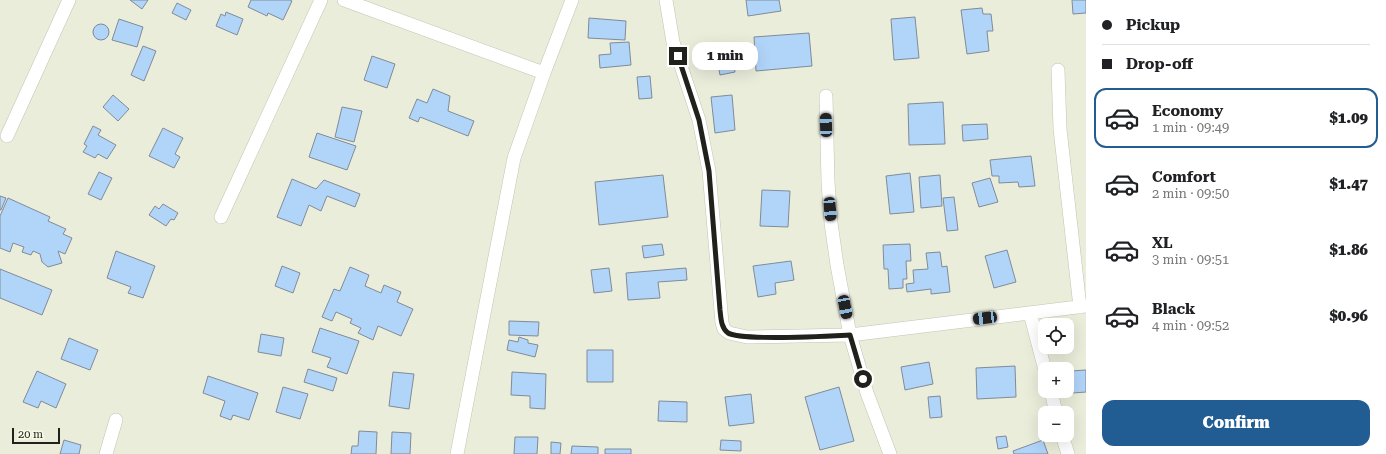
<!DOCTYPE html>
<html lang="en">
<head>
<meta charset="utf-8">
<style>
  :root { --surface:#fff; --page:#f2f2f2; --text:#202124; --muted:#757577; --line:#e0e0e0; --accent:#215c93 }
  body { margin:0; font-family:"Roboto Serif",serif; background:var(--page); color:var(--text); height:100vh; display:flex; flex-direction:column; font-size:15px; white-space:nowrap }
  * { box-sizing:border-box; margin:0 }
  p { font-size:13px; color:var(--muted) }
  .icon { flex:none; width:22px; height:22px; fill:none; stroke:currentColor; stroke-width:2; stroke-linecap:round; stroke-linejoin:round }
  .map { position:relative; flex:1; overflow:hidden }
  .panel { display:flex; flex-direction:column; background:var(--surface); width:300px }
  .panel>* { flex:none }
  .banner { display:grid; align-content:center; height:88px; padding:0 16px; background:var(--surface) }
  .tools { position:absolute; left:1038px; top:318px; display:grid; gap:8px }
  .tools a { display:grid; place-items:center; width:36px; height:36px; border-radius:8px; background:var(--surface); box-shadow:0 4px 16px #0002; font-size:20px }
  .scale { position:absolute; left:12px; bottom:10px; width:48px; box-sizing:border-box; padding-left:4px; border:2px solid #20211a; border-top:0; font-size:11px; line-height:14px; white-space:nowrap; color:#20211a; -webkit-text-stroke:3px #f8fae8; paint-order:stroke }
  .end { position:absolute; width:18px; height:18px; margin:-9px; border:5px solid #20211a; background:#fff; box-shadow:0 0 0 2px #fff }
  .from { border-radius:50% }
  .bubble { position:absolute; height:28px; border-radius:12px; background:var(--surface); box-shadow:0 4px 16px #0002; font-size:13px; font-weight:800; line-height:28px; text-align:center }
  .car { position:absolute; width:12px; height:24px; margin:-12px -6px; border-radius:5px; box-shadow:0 0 3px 1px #0007; background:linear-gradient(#222 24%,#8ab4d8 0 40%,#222 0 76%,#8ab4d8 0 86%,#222 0) }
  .banner b { display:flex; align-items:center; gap:14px; height:38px; font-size:15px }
  .banner b+b { border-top:1px solid var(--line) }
  .banner i { width:10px; height:10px; background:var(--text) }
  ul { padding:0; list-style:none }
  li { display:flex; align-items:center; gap:12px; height:60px; margin:0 8px 6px; padding:0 8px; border:2px solid transparent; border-radius:12px }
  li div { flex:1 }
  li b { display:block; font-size:15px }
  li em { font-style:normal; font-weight:800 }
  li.selected { border-color:var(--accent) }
  li>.icon { width:36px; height:36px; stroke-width:1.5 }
  .primary-button { display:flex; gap:8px; margin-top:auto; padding:8px 16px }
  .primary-button a { flex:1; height:46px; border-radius:12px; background:var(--accent); color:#fff; font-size:16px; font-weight:800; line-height:46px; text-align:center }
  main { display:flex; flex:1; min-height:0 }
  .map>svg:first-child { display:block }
  .building { fill:#b1d4f9; stroke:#808b98 }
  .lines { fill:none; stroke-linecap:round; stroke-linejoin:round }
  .minor-casing { stroke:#c2c3b2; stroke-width:14 }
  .minor { stroke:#fff; stroke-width:13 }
  .route { stroke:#20211a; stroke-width:5 }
</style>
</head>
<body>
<main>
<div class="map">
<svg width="1086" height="454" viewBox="0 0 1086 454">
  <rect width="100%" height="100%" fill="#ebeddb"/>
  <path class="building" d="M130,0H148L142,9Z
    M251,0H290L292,1L283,20L268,13L267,16L248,7Z
    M746,0H779L781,11L748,16Z
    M1072,0H1086V13L1073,14Z
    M177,3L191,10L186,20L172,13Z
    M982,8L983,14H991L993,31H987L989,51L967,54L961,10Z
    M226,12L243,19L237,35L216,26L221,14L225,16Z
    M915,17L919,58L894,60L891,19Z
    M589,18L626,21L625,40L588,38Z
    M119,19L143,27L137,47L112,40Z
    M93 32a8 8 0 1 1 16 0a8 8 0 1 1-16 0Z
    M809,33L812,66L756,71L754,37Z
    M629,42L631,65L600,68L599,55L611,54L610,43Z
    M730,45L735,72L720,75L715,48Z
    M143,46L156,51L144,81L131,75Z
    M372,56L395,64L387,88L364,80Z
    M650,76L652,98L639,99L637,77Z
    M433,89L450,96L448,111L474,121L468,136L420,117L418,122L409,118L417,99L427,103Z
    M113,95L129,109L118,121L103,107Z
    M732,95L735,130L715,133L711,97Z
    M943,102L945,144L909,145L908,104Z
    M342,107L362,111L354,142L335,137Z
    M987,124L988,139L963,141L962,125Z
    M93,126L101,130L98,135L116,145L107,159L98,154L95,158L83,152L87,146L84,144Z
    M163,128L183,138L175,154L180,157L174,168L149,156Z
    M317,133L356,146L347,170L309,157Z
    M1031,156L1035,186L1019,187L1018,182L999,183V176H992L990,160Z
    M99,172L112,178L101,200L88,194Z
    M910,173L914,212L890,214L886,176Z
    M663,175L668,217L599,225L595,182Z
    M940,175L942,206L921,208L919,177Z
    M990,178L998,202L979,207L972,183Z
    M292,179L316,189L324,180L360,194L355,207L327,196L321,211L309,205L301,226L277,217Z
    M762,190L790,191L788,227L760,226Z
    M0,196L6,198L1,210H0Z
    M954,197L958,230L947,231L943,198Z
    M8,198L50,217L48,221L66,229L63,234L72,238L65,254L58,251L62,263L48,267L42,262L40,254L33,251L31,255L22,252L24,247L13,243L10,252L0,248V216Z
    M163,204L178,213L174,220L171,219L166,226L149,215L155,206L159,209Z
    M662,244L664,255L644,258L642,246Z
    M910,244L911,261H906L907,279H903V288L889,289L888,269H884L883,245Z
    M1007,250L1016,282L994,288L985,256Z
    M116,251L155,266L143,298L128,293L131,287L107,278Z
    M940,252L942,267L947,266L950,292L931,294V289L907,292L906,284L914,283L913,270L928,269L926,253Z
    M791,261L794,280L775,283L776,294L758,297L753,266Z
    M282,266L300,273L293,293L275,286Z
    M350,267L369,275L365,286L381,293L384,285L401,292L397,302L413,309L401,336L378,326L373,340L358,333L361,328L350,323L352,319L336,312L332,321L322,317L334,289L340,291Z
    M609,268L612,291L594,293L591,270Z
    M686,268L687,280L658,282L660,298L628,300L626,273Z
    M0,269L52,290L42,315L0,298Z
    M509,321L539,322L538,336L509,335Z
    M320,328L359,341L347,374L327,367L331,358L312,352Z
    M261,334L284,338L281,356L258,352Z
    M519,337L528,340V343L538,345L535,357L507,350L509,340L518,342Z
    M69,338L98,350L90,370L61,359Z
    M587,350H613V382H587Z
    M929,362L933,384L905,390L901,367Z
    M1015,366L1016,397L977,399L976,368Z
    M308,369L337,378L333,391L304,382Z
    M1086,370V392L1073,393L1071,371Z
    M37,371L66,384L56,408L41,401L38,408L23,402Z
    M393,372L414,374L409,409L389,406Z
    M512,372L546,374L545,409L530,408V396L511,395Z
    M208,376L258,393L249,420L233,415L231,420L220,416L225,401L203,393Z
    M283,387L308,394L300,419L276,412Z
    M839,387L854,441L820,450L805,397Z
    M751,394L754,423L729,426L725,397Z
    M940,396L942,417L930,418L928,397Z
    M659,401L687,402V422L658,421Z
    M359,431L377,432L376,454H351L352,446H358Z
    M392,432L411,433L410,454H391Z
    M1006,436L1008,447L998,449L996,437Z
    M515,437H538L537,454H514Z
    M64,440L81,445L79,454H60Z
    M721,440L741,441V451L720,450Z
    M1043,440L1048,454H1014L1013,451Z
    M551,442L561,443L560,454H551Z
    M572,446L598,447V454H571Z
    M605,449H631V454H605Z"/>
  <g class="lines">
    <g class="minor-casing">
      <path id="minor" d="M344,0L544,73
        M666,0L673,42L699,120L709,171L722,323L724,329L729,333L747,337L850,335L1086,306
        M1058,70L1060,129L1080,307
        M826,96L828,182L831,223L837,265L850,335L867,393L890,454
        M7,136L69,0
        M221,217L321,0
        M1030,313L1045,370
        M1051,391L1056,413
        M1062,435L1068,454
        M106,454L116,420
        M457,454L514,158L544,73L572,0"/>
    </g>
    <use href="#minor" class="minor"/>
  </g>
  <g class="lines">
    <path class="route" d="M678,56L699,120L709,171L720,310C721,318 721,328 728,333C741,341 830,336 850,335L863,379"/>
  </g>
</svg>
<div class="tools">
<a><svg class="icon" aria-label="locate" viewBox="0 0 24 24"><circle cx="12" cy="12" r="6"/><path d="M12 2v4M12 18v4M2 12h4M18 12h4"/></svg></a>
<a>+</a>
<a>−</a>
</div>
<div class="scale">20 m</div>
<i class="end from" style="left:863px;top:379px"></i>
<i class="end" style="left:678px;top:56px"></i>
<div class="bubble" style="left:692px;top:42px;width:66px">1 min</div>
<i class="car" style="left:826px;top:125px;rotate:358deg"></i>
<i class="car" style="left:830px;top:209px;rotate:175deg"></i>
<i class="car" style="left:845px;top:307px;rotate:169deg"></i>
<i class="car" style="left:985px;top:318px;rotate:263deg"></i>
</div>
<section class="panel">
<div class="banner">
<b><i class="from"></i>Pickup</b>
<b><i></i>Drop-off</b>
</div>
<ul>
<li class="selected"><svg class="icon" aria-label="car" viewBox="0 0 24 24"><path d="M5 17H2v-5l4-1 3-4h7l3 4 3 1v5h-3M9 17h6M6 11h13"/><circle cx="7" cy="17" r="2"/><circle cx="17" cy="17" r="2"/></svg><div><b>Economy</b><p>1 min · 09:49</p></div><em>$1.09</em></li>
<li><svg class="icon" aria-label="car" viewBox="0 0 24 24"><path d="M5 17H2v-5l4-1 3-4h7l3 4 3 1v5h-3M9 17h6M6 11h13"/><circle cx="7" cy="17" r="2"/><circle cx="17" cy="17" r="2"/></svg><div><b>Comfort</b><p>2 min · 09:50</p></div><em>$1.47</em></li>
<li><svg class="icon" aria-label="car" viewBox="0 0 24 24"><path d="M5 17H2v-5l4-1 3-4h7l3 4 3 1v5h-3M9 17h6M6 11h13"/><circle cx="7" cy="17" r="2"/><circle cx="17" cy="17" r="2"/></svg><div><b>XL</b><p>3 min · 09:51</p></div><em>$1.86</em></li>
<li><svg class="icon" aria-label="car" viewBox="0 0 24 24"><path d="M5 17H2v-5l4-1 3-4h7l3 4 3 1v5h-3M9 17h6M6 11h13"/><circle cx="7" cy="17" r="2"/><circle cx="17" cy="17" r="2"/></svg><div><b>Black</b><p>4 min · 09:52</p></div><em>$0.96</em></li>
</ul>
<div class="primary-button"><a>Confirm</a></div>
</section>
</main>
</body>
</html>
